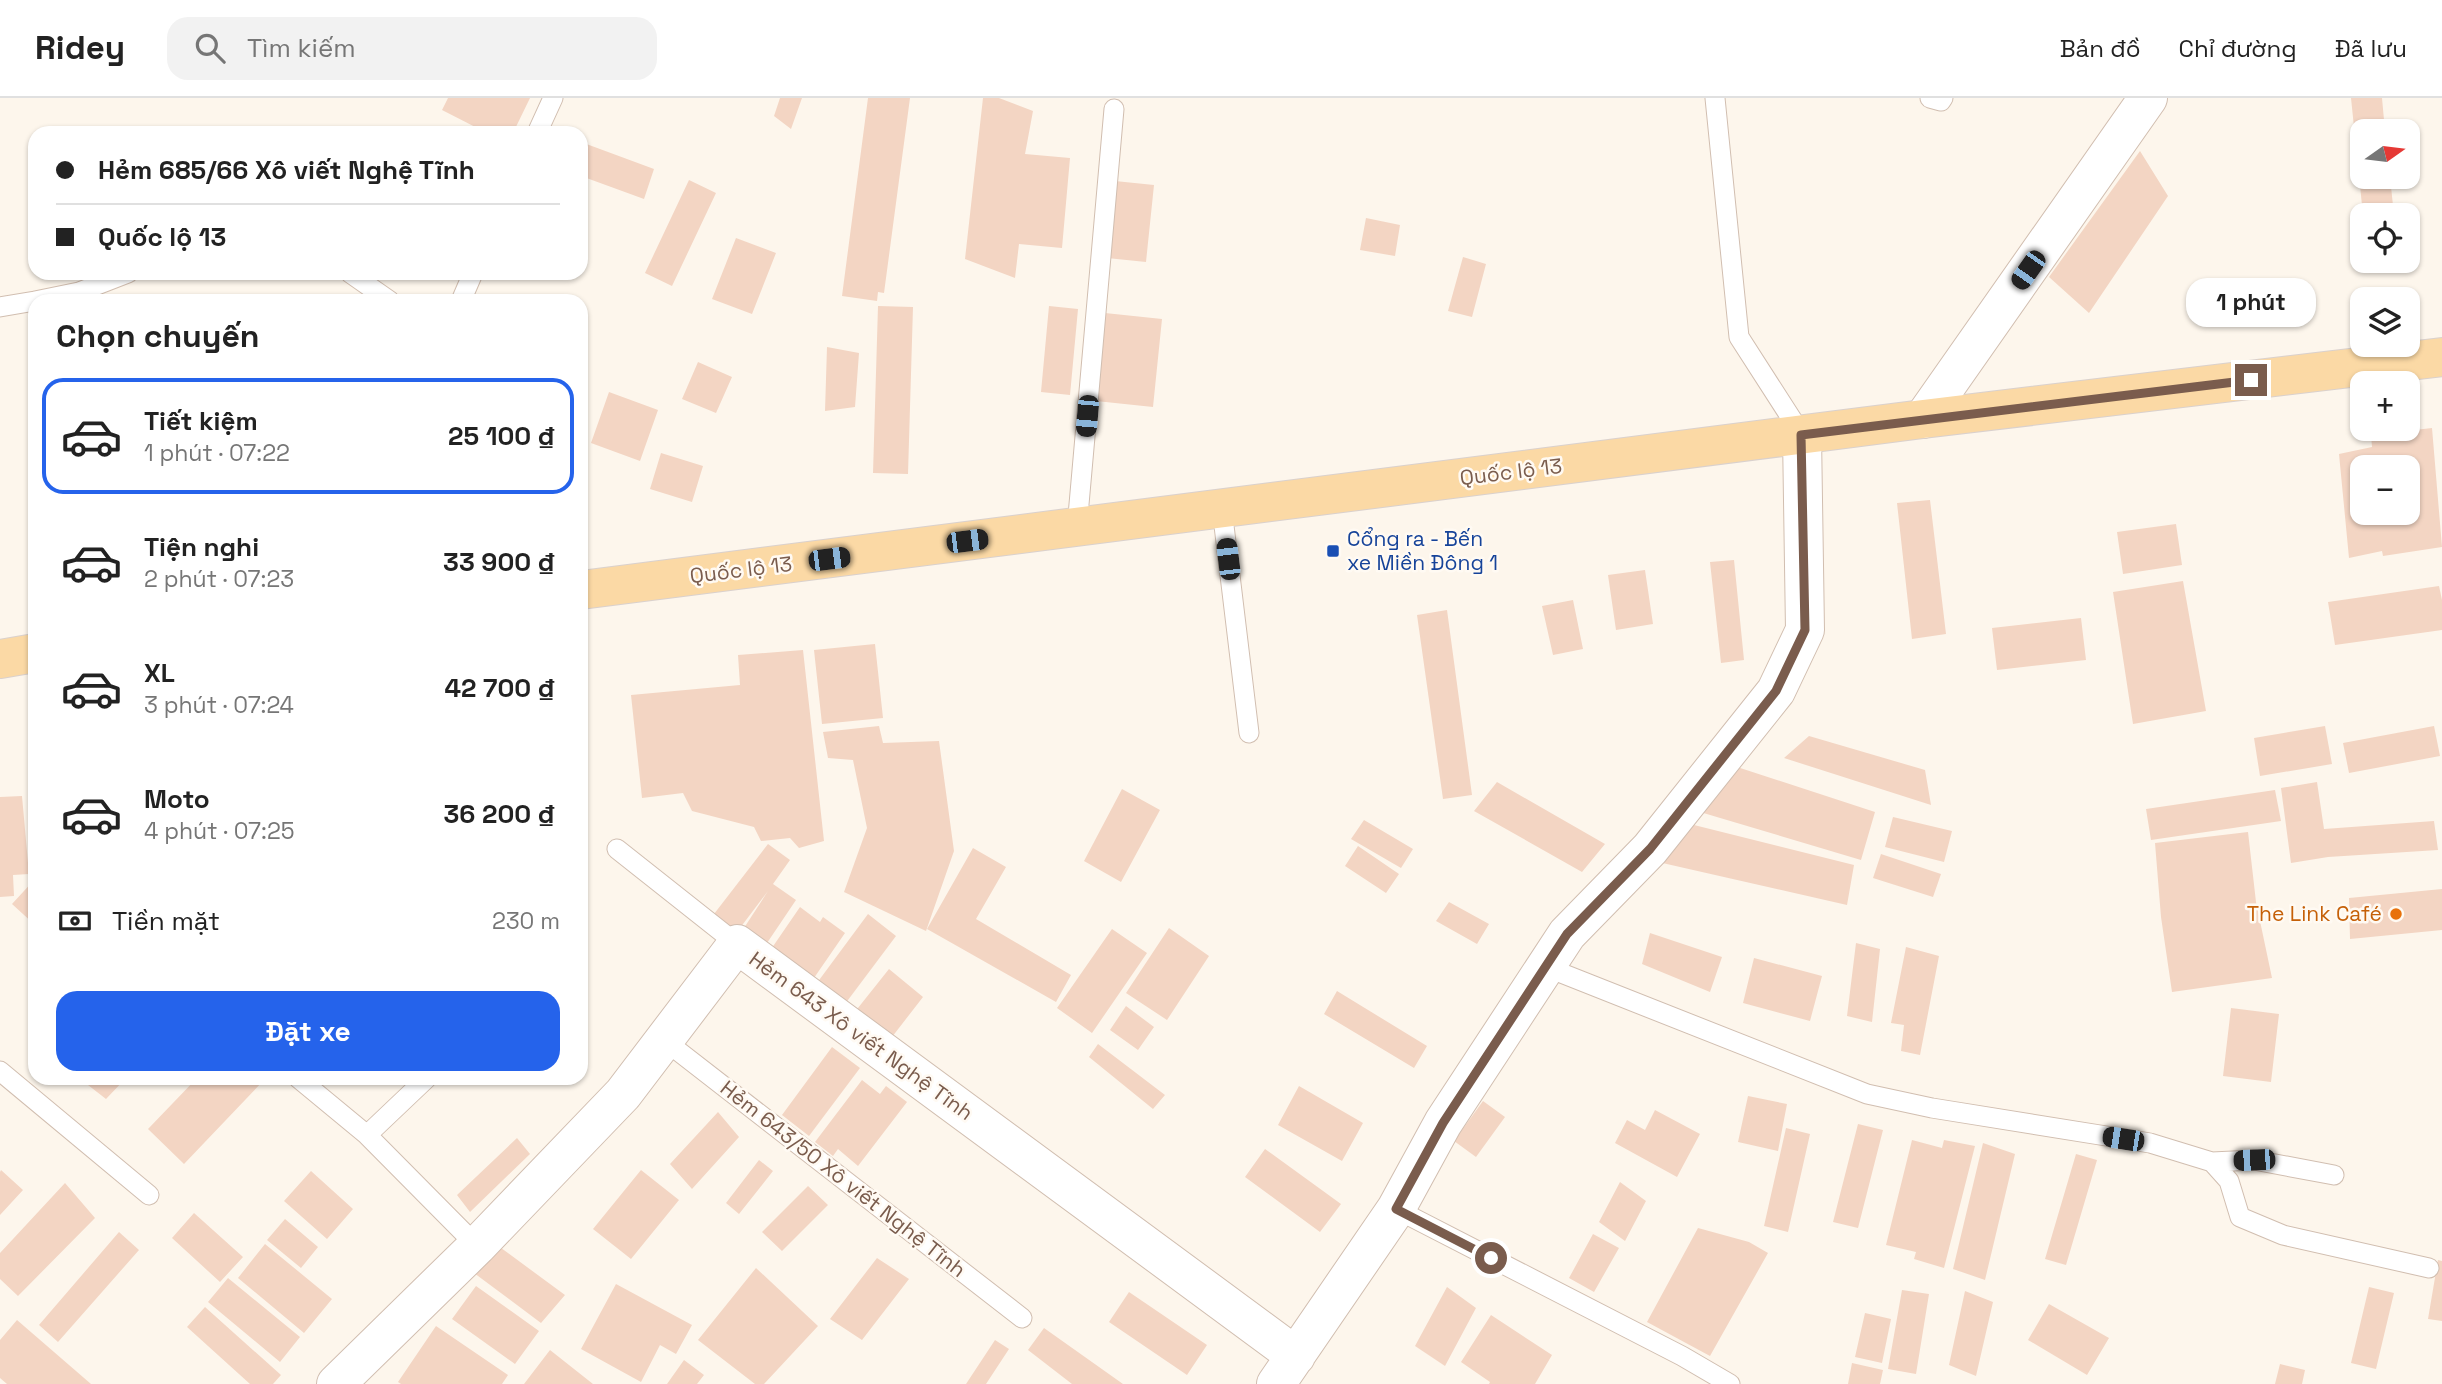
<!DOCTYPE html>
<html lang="vi">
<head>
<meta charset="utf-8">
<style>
  :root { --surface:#fff; --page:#f2f2f2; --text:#222; --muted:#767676; --line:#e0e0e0; --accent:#2563eb }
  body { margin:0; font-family:"Space Grotesk",sans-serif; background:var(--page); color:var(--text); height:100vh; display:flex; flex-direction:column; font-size:26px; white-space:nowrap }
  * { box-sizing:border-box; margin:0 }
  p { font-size:23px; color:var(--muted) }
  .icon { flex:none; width:38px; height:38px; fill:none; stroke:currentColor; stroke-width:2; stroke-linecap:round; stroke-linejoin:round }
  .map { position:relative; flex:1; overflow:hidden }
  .drawer { position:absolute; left:28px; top:196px; width:560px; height:791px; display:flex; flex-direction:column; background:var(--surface); border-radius:21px; box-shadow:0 2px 5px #0004 }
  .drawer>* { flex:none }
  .banner { position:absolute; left:28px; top:28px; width:560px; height:154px; border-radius:21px; box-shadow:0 2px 5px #0004; display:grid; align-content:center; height:154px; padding:0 28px; background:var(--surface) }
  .needle { width:46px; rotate:76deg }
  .controls { position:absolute; left:2350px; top:21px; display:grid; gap:14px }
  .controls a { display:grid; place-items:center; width:70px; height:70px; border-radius:14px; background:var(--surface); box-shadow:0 2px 5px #0004; font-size:35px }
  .end { position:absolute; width:32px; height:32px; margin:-16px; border:9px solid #7a5c4d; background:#fff; box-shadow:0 0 0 4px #fff }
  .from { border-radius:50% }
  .bubble { position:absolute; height:49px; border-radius:21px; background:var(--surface); box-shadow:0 2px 5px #0004; font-size:23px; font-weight:700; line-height:49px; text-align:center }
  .car { position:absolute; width:21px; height:42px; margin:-21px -10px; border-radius:9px; box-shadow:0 0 5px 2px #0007; background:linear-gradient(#222 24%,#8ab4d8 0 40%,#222 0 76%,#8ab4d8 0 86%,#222 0) }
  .banner b { display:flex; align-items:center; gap:24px; height:66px; font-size:26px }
  .banner b+b { border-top:2px solid var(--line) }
  .banner i { width:18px; height:18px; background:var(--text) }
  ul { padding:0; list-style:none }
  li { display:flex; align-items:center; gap:21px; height:116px; margin:0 14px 10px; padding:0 14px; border:4px solid transparent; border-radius:21px }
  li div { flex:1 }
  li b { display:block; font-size:26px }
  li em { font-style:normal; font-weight:700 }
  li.selected { border-color:var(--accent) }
  li>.icon { width:63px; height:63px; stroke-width:1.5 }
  h2 { padding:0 28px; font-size:32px; line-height:84px }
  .pay { display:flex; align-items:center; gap:18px; height:77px; padding:0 28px; font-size:26px }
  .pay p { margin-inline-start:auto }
  .button { display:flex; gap:14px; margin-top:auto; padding:14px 28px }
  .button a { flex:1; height:80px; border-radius:21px; background:var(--accent); color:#fff; font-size:28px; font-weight:700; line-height:80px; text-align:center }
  header { display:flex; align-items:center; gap:42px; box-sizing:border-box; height:98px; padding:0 35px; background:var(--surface); border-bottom:2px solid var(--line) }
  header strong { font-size:33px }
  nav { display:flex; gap:38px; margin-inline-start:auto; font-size:24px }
  .search { width:490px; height:63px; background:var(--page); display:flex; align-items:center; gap:18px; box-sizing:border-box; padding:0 24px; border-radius:21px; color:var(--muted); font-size:26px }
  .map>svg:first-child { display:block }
  .building { fill:#f3d5c3; fill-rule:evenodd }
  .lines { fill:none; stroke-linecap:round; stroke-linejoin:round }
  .lane-casing { stroke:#d1beb0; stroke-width:21 }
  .street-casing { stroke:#d1beb0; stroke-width:40 }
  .primary-casing { stroke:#dad1cd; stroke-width:40 }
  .lane { stroke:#fff; stroke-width:19 }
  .street { stroke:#fff; stroke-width:38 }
  .primary { stroke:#fbd9a5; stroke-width:38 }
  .route { stroke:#7a5c4d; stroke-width:9 }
  .transit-dot { fill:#1a4fb4; stroke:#fffaf3; stroke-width:2.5 }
  .food-dot { fill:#e8710a; stroke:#fffaf3; stroke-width:2.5 }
  .labels { text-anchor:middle; stroke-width:5; stroke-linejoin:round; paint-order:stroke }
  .street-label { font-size:21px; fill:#7a5c4d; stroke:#fffaf3 }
  .transit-label { font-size:21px; fill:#164399; stroke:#fffaf3; text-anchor:start }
  .food-label { font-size:21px; fill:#c56008; stroke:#fffaf3; text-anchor:end }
</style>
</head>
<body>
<header>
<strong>Ridey</strong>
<div class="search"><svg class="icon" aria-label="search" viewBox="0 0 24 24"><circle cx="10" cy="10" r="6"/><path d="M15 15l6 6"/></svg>Tìm kiếm</div>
<nav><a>Bản đồ</a><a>Chỉ đường</a><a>Đã lưu</a></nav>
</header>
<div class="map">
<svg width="2442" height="1286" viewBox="0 0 2442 1286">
  <rect width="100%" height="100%" fill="#fdf6ec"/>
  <path class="building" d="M448,0H530L513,35H487L442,12Z
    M780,0H802L791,31L774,18Z
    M868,0H910L884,195L878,194L877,203L842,198Z
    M983,0H999L1033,13L1025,56L1070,60L1062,150L1019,146L1015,180L965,161Z
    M2351,0H2382L2385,33H2362V79H2390L2394,117H2363Z
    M581,44L654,71L644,101L581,78Z
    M2140,53L2168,98L2089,215L2049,179Z
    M689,82L716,95L672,188L645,175Z
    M1115,83L1154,87L1146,164L1107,160Z
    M1366,120L1400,127L1395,158L1360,152Z
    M736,140L776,155L752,216L712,201Z
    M1463,159L1486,166L1472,219L1448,213Z
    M2367,163H2398L2399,165L2368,169Z
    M878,208L913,209L908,376L873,375Z
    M1049,208L1078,211L1070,297L1041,294Z
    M1105,215L1162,221L1153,309L1096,303Z
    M827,249L859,255L855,309L825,313Z
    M698,264L732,279L716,315L682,301Z
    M609,294L658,312L640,363L591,345Z
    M2432,330L2442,449L2383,458L2382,453L2349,460L2339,356L2372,349L2371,337ZM2362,369H2408V415H2362Z
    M661,355L703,368L692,404L650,391Z
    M1930,402L1946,536L1912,541L1897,405Z
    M2176,426L2182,467L2123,476L2117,434Z
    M1734,462L1744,562L1721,565L1710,464Z
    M1645,472L1653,526L1616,532L1608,477Z
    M2183,483L2206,613L2133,626L2113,494Z
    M2439,488L2442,502V532L2335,547L2328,504Z
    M1573,502L1583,551L1553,557L1542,508Z
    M1447,512L1472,697L1443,701L1417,517Z
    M2081,520L2086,562L1997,572L1992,530Z
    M875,546L883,620L822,626L814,552Z
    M803,552L824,743L799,750L790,740L761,743L754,729L692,713L683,695L642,700L631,597L740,587L738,557Z
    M879,628L883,645L939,643L954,753L926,833L844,794L867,730L853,662L828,660L823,634Z
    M2325,628L2332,666L2260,678L2254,640Z
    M2434,628L2440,658L2349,675L2343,645Z
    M1809,638L1925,672L1931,707L1784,660Z
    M1731,667L1875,714L1861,762L1700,714Z
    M1497,684L1605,746L1582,774L1474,713Z
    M2317,684L2324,731L2434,723L2438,752L2328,759L2291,765L2281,690Z
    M1122,691L1160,712L1121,784L1084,763Z
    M2275,692L2281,723L2151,742L2146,711Z
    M22,698L29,776L13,777L14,798L0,799V699Z
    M1893,719L1952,733L1944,764L1885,749Z
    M1364,722L1413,751L1401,770L1351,741Z
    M1682,724L1854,767L1847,807L1658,764Z
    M2248,734L2256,804L2272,880L2172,894L2161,819L2155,745Z
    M768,746L790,762L773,786L796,802L765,848L742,833L768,793L737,834L714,816Z
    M1358,748L1399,776L1386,795L1345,768Z
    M973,750L1006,769L976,821L1071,877L1056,904L927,831Z
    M1881,756L1941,776L1933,799L1873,780Z
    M35,781V827L12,806Z
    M2442,791V832L2350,841L2349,800Z
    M1449,804L1489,826L1477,846L1436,823Z
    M800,809L820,824L823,819L845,835L805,893L765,860Z
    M868,816L896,838L839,914L811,893Z
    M1169,830L1209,858L1167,922L1126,895Z
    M1112,831L1147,855L1092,935L1057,910Z
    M1650,835L1722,859L1710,894L1642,866Z
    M1856,845L1880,851L1872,924L1847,918Z
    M1906,849L1939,858L1920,957L1901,953L1904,927L1891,925Z
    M1754,860L1822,878L1810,923L1743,905Z
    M889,871L923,899L885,948L850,920Z
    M1337,893L1427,948L1414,970L1324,916Z
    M1126,908L1154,929L1138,952L1110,932Z
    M2231,910L2279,916L2271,984L2223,978Z
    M1098,946L1165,997L1153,1011L1089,959Z
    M832,949L860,970L809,1038L782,1017Z
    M94,980H126L106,1001L88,987Z
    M197,980H261L264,982L184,1066L148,1031Z
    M862,982L880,996L886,988L907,1004L858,1068L838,1051L833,1058L815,1044Z
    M1299,988L1363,1025L1342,1063L1278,1027Z
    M1748,998L1787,1006L1778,1053L1738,1044Z
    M1483,1003L1505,1019L1476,1059L1454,1043Z
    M1655,1012L1700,1036L1677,1079L1615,1045L1627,1022L1645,1032Z
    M718,1014L739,1039L692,1091L670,1066Z
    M1858,1026L1883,1032L1858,1130L1833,1124Z
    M1786,1030L1810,1036L1788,1134L1764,1128Z
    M517,1040L530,1056L470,1114L457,1097Z
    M1912,1042L1942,1050L1944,1042L1975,1048L1944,1170L1914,1161L1916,1154L1886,1147Z
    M1983,1045L2015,1056L1985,1182L1953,1171Z
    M1265,1051L1341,1106L1320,1134L1245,1079Z
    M2076,1056L2097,1062L2066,1167L2045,1161Z
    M759,1062L773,1073L739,1116L726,1105Z
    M1,1072L23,1092L0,1117V1074Z
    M641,1072L679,1102L631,1161L593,1131Z
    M311,1073L353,1111L327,1141L284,1103Z
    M1620,1084L1646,1103L1625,1143L1599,1124Z
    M65,1085L95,1120L18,1198L0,1181V1155Z
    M808,1088L828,1107L782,1153L762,1134Z
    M194,1115L243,1159L220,1184L172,1140Z
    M285,1121L318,1149L301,1170L267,1142Z
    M1698,1130L1749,1144L1768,1155L1710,1258L1647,1224Z
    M119,1134L139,1152L58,1244L39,1227Z
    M1593,1136L1619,1150L1594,1194L1569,1180Z
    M265,1146L332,1201L304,1235L238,1180Z
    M497,1147L565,1197L541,1225L474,1175Z
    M877,1160L909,1181L862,1242L830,1221Z
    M2438,1162L2442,1163V1223L2428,1221Z
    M756,1170L818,1228L764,1286H755L698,1242Z
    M228,1180L300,1239L280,1264L208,1204Z
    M616,1186L692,1227L676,1256L660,1247L641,1284L581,1251Z
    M476,1188L539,1233L515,1266L452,1221Z
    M1447,1189L1476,1210L1445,1268L1415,1248Z
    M2369,1189L2394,1195L2376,1271L2351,1265Z
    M1902,1192L1929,1196L1916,1276L1888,1271Z
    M1965,1193L1993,1204L1976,1278L1949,1267Z
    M1129,1194L1207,1247L1187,1277L1109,1224Z
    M2049,1206L2109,1240L2087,1277L2028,1242Z
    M205,1209L281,1277L273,1286H250L187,1229Z
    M1865,1215L1891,1221L1882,1265L1855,1259Z
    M1491,1217L1552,1257L1535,1286H1489L1490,1284L1461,1264Z
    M17,1222L91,1286H7L0,1280V1242Z
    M436,1228L508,1277L502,1286H401L398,1284Z
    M1044,1230L1123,1286H1072L1028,1252Z
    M995,1242L1009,1251L986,1286H966Z
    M550,1252L593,1286H524Z
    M684,1262L704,1277L697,1286H667Z
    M1852,1265L1883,1272L1880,1286H1848Z
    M2280,1266L2305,1272L2302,1286H2275Z"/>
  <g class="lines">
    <g class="lane-casing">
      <path id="lane" d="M1715,0L1739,239L1802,337
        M1930,0L1941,3L1943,0
        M537,35L553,0
        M350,175L390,203
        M35,203L79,194L128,175
        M461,203L473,175
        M0,209L35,203
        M1222,411L1249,635
        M1077,429L1114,11
        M617,751L737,846
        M1546,869L1867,996L1932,1010L2150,1045L2212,1064L2229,1083L2240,1119L2283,1137L2429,1170
        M664,942L1022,1220
        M0,973L149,1097
        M298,980L367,1037L477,1148
        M367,1037L427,980
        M2212,1064L2254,1062L2334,1077
        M1396,1111L1682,1258L1730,1286"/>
    </g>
    <g class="street-casing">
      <path id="street" d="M1923,321L2148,0
        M336,1286L477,1148L623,996L737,846L1296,1258
        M1276,1286L1396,1111L1443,1025L1567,836L1650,751L1776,593L1805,532L1802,337"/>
    </g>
    <g class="primary-casing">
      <path id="primary" d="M581,492L1923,321L2442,259
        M0,561L35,555"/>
    </g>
    <use href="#lane" class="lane"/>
    <use href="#street" class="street"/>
    <use href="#primary" class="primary"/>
  </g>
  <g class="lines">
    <path class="route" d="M1491,1160L1396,1111L1443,1025L1567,836L1650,751L1776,593L1805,532L1801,337L2251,282"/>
  </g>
  <rect class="transit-dot" x="1326" y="446" width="14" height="14" rx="3.5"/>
  <circle class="food-dot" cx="2396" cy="816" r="7"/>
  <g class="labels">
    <g class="street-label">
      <text transform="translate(1511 374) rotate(-7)" y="7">Quốc lộ 13</text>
      <text transform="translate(741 472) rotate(-7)" y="7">Quốc lộ 13</text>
      <text transform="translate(861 938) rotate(36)" y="7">Hẻm 643 Xô viết Nghệ Tĩnh</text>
      <text transform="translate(843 1081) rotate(38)" y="7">Hẻm 643/50 Xô viết Nghệ Tĩnh</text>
    </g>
    <g class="transit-label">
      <text x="1347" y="448">Cổng ra - Bến<tspan x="1347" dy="24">xe Miền Đông 1</tspan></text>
    </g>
    <g class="food-label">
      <text x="2382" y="823">The Link Café</text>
    </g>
  </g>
</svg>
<div class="controls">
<a><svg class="needle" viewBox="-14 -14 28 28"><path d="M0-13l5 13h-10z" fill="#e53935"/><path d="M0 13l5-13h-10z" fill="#767676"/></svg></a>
<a><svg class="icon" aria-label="locate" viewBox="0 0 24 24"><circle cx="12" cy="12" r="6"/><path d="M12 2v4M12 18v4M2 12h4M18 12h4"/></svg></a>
<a><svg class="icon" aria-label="layers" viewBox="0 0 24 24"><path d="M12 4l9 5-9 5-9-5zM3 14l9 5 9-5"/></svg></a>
<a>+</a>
<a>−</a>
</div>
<i class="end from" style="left:1491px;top:1160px"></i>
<i class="end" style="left:2251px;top:282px"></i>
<div class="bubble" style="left:2186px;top:180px;width:130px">1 phút</div>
<i class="car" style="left:2028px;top:172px;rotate:215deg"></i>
<i class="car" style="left:1087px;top:318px;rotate:185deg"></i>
<i class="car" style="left:967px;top:443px;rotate:83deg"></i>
<i class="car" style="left:829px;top:461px;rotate:83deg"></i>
<i class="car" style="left:1228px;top:461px;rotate:353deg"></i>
<i class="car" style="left:2123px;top:1041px;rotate:279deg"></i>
<i class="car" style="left:2254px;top:1062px;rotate:268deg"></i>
<div class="banner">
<b><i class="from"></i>Hẻm 685/66 Xô viết Nghệ Tĩnh</b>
<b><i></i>Quốc lộ 13</b>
</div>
<section class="drawer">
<h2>Chọn chuyến</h2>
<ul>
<li class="selected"><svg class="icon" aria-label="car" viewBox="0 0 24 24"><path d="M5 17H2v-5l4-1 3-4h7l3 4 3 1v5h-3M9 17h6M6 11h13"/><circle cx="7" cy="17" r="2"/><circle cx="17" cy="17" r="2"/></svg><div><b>Tiết kiệm</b><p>1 phút · 07:22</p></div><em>25 100 ₫</em></li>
<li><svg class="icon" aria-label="car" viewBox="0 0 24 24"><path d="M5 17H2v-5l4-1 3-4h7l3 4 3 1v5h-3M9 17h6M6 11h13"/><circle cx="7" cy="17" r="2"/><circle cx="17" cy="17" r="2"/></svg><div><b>Tiện nghi</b><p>2 phút · 07:23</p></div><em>33 900 ₫</em></li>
<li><svg class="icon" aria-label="car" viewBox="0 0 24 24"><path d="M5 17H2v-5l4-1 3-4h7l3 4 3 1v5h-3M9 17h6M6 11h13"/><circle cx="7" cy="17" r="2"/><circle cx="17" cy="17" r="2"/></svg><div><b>XL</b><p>3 phút · 07:24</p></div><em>42 700 ₫</em></li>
<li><svg class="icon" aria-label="car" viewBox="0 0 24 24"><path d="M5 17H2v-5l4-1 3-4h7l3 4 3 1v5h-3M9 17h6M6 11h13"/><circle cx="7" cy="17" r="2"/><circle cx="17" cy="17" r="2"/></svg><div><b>Moto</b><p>4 phút · 07:25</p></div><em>36 200 ₫</em></li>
</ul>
<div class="pay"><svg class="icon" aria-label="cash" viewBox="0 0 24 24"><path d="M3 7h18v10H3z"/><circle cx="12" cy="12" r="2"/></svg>Tiền mặt<p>230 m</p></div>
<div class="button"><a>Đặt xe</a></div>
</section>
</div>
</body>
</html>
